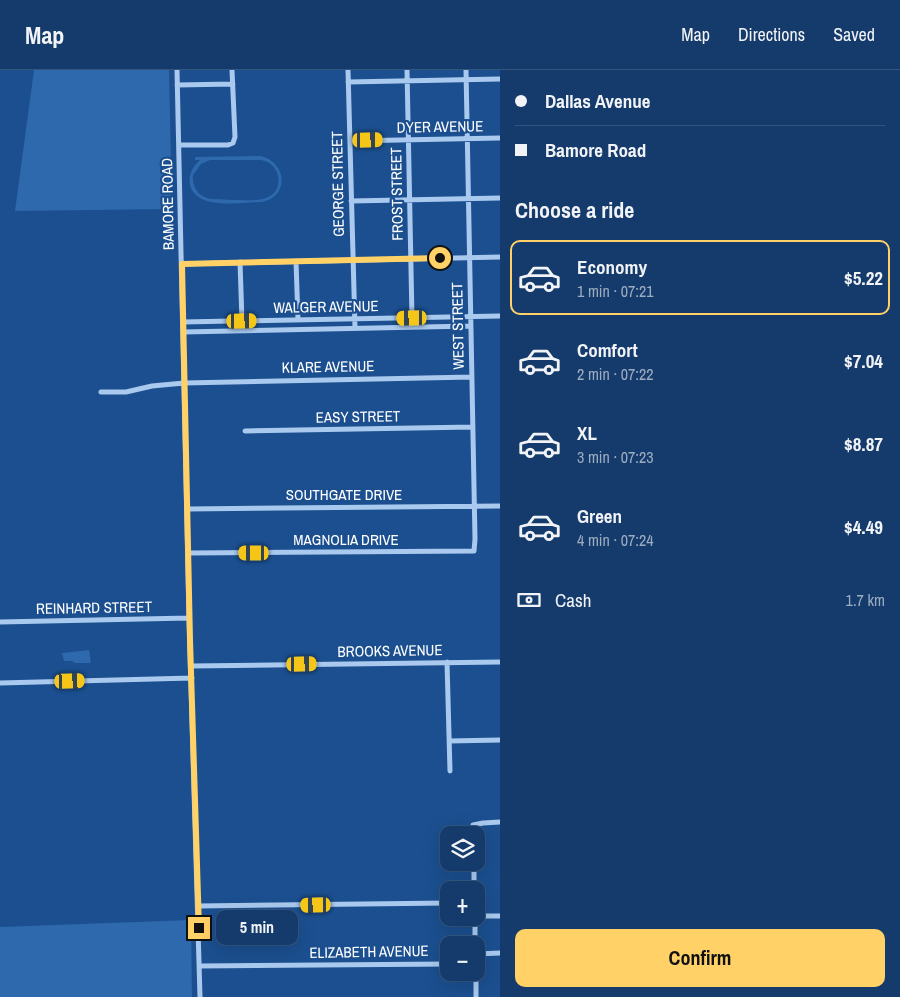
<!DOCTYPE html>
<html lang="en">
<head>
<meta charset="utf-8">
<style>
  :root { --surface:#143b6b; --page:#214673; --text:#f1f3f6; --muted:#9dadc1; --line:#33557e; --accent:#ffd166 }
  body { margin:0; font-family:"Archivo Narrow",sans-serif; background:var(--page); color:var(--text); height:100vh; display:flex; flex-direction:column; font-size:19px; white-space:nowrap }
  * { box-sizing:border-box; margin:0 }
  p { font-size:16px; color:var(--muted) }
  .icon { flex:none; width:28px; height:28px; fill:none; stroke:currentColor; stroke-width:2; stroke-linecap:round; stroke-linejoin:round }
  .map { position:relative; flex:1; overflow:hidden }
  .sheet { display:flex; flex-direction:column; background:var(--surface); width:400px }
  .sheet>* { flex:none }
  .hud { display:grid; align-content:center; height:110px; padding:0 15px; background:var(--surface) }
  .fabs { position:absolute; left:440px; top:756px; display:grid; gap:10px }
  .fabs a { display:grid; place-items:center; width:45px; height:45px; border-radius:10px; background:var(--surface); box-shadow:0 5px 20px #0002,0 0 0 1px var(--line); font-size:25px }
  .end { position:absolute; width:22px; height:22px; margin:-11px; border:6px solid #ffd166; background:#111; box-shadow:0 0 0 2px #111 }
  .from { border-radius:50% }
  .bubble { position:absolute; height:35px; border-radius:10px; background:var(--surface); box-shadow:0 5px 20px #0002,0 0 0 1px var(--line); font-size:16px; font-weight:700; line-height:35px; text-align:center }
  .car { position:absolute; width:15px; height:30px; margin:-15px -8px; border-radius:6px; box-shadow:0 0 4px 1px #0007; background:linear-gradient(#f5c518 24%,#345 0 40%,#f5c518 0 76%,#345 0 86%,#f5c518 0) }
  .hud b { display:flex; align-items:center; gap:18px; height:48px; font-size:19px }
  .hud b+b { border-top:1px solid var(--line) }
  .hud i { width:12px; height:12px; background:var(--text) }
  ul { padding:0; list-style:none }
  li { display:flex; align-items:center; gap:15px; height:75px; margin:0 10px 8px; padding:0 5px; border:2px solid transparent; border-radius:10px }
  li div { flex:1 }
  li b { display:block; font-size:19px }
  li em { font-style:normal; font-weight:700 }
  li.on { border-color:var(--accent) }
  li>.icon { width:45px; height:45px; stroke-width:1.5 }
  h2 { padding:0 15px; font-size:22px; line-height:60px }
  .pay { display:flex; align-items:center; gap:12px; height:55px; padding:0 15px; font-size:19px }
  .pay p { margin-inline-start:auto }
  .cta { display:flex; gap:10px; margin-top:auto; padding:10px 15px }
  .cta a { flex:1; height:58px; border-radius:10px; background:var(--accent); color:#111; font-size:20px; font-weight:700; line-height:58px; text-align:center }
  header { display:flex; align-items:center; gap:30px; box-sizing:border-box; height:70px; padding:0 25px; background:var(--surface); border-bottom:1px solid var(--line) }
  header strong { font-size:24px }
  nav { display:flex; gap:28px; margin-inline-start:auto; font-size:18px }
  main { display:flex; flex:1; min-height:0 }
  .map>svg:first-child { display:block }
  .green { fill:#2e69ad; fill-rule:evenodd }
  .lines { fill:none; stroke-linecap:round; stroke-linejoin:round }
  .minor { stroke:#a9c9ee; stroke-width:5 }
  .route { stroke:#ffd166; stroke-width:6 }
  .labels { text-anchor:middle; stroke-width:4.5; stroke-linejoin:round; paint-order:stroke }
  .street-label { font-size:15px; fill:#fff; stroke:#1b4f8f }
</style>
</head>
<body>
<header>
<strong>Map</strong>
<nav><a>Map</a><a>Directions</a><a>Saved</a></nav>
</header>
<main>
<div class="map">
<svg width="500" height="927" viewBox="0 0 500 927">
  <rect width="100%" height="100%" fill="#1b4f8f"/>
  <path class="green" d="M34,0H169L172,139L15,141Z
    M261,86C288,93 289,128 261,132C241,132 197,141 190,115C188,105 193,96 200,90H195V87ZM210,90H261C282,93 286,124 263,129C247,132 228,129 211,129C199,127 192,118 193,105L201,94Z
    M89,580L91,592L90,593H75L72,591H64L62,583Z
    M191,850L192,927H0V857Z"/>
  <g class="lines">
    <path class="minor" d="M177,0L189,548L200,927
      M348,0L355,258
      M407,0L412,248
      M348,12L500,9
      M177,15L233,14
      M350,71L500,68
      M179,75H228L233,73L235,67L232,0
      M351,131L500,128
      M296,191L298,250
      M240,192L242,251
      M182,194L500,187
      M183,252L500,246
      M183,262L471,256
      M101,322H126L152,316L184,313L472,307
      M245,361L473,357
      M188,439L500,436
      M189,483L474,481L475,469L466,0
      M0,552L189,548
      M447,592L450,701
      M191,596L500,592
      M0,613L192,608
      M449,671L500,670
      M474,765L473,755L483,753L500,752
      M474,792V820
      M198,836L449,833
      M476,846H500
      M475,848V875
      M476,884L500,883
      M200,896L449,894
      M476,902V927"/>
  </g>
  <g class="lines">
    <path class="route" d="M199,858L190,570L182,194L440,188"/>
  </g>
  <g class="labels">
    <g class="street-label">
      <text transform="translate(440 57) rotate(-1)" y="5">DYER AVENUE</text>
      <text transform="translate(338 114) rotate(-91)" y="5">GEORGE STREET</text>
      <text transform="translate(397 124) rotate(-91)" y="5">FROST STREET</text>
      <text transform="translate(168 134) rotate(-91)" y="5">BAMORE ROAD</text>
      <text transform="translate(326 237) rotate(-1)" y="5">WALGER AVENUE</text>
      <text transform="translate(458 256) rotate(-91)" y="5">WEST STREET</text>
      <text transform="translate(328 297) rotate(-1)" y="5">KLARE AVENUE</text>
      <text transform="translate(358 347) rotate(-1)" y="5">EASY STREET</text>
      <text x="344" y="430">SOUTHGATE DRIVE</text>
      <text x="346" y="475">MAGNOLIA DRIVE</text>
      <text transform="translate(94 538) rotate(-1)" y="5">REINHARD STREET</text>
      <text transform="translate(390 581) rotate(-1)" y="5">BROOKS AVENUE</text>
      <text transform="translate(369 882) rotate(-1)" y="5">ELIZABETH AVENUE</text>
    </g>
  </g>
</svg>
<div class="fabs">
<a><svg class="icon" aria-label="layers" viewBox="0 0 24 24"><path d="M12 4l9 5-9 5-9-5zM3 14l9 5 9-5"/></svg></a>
<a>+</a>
<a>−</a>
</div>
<i class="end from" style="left:440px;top:188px"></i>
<i class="end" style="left:199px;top:858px"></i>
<div class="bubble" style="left:216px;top:840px;width:82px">5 min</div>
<i class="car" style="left:368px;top:70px;rotate:89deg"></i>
<i class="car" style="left:412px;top:248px;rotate:269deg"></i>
<i class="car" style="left:242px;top:251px;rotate:89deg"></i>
<i class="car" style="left:254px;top:483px;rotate:270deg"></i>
<i class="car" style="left:302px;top:594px;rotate:89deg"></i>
<i class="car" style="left:70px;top:611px;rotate:88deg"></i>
<i class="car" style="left:316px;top:835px;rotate:269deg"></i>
</div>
<section class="sheet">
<div class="hud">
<b><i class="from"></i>Dallas Avenue</b>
<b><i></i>Bamore Road</b>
</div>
<h2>Choose a ride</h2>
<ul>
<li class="on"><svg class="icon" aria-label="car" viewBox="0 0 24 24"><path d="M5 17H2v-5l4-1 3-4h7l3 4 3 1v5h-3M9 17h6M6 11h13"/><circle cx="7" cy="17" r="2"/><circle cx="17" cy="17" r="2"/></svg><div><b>Economy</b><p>1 min · 07:21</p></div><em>$5.22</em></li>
<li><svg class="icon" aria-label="car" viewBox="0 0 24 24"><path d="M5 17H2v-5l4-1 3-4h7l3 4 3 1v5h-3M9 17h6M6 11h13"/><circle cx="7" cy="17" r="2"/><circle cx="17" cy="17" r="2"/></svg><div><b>Comfort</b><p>2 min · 07:22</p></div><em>$7.04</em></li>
<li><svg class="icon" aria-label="car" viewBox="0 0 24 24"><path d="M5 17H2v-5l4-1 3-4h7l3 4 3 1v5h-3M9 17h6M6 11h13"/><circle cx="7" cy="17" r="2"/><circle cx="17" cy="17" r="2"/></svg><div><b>XL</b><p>3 min · 07:23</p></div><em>$8.87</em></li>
<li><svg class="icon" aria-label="car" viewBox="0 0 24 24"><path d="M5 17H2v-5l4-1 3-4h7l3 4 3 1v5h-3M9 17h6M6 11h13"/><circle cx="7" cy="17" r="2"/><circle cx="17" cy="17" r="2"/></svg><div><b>Green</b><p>4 min · 07:24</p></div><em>$4.49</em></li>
</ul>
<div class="pay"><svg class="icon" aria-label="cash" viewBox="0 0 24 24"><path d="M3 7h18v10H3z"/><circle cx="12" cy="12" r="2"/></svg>Cash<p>1.7 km</p></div>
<div class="cta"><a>Confirm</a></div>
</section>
</main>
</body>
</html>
